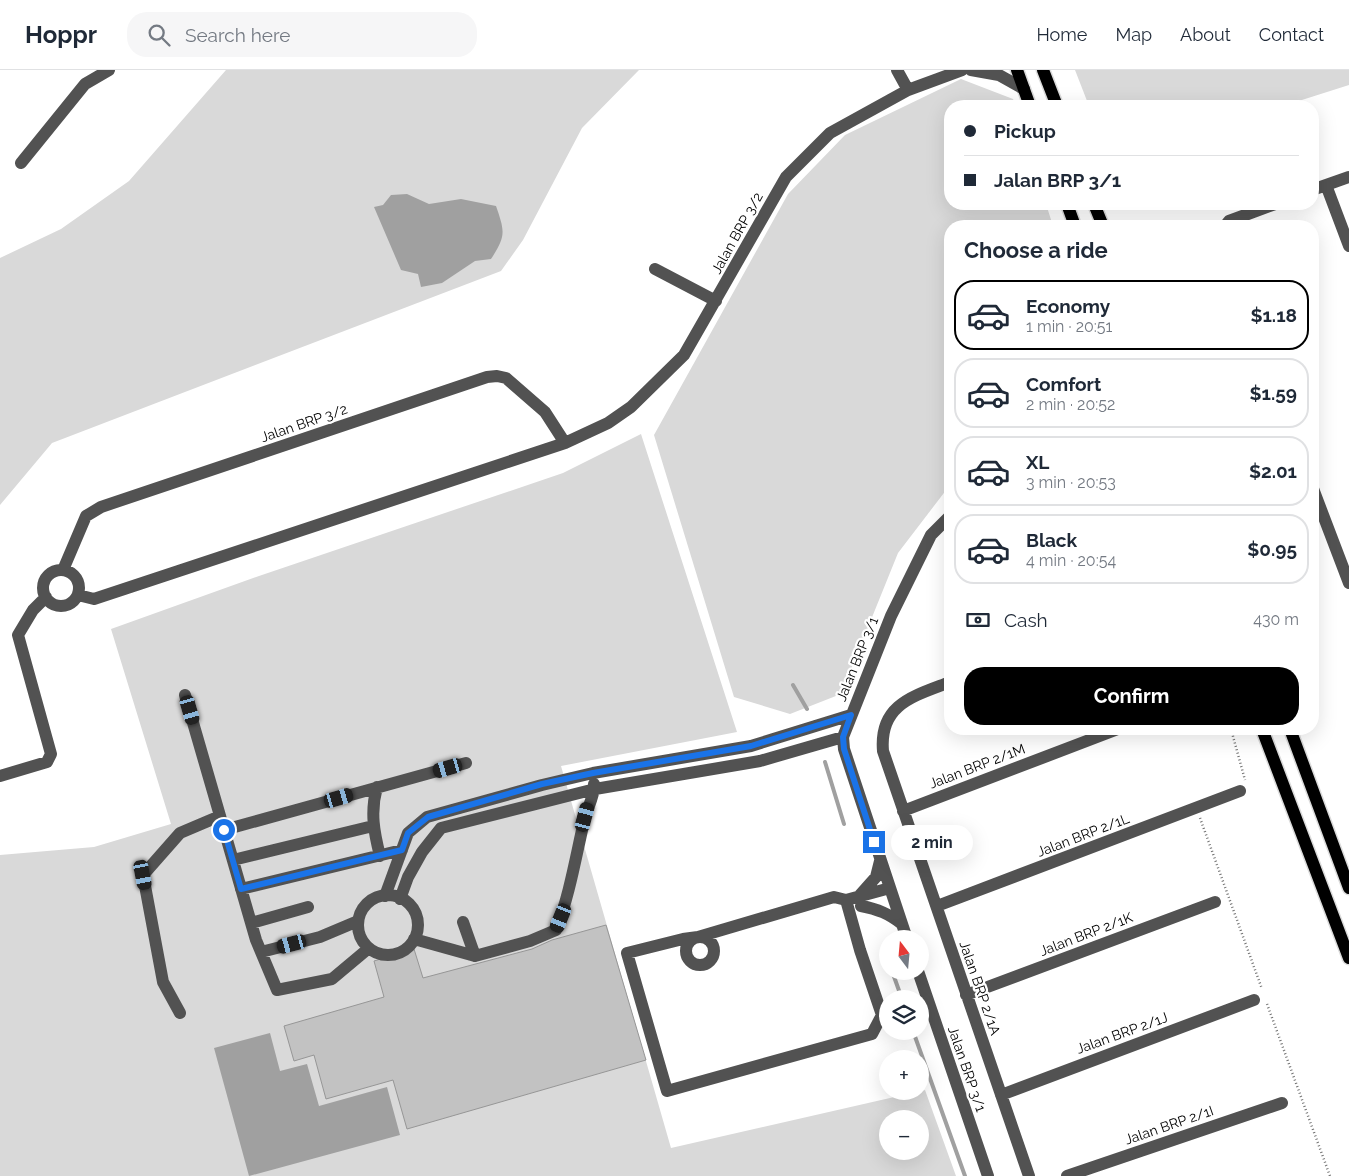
<!DOCTYPE html>
<html lang="en">
<head>
<meta charset="utf-8">
<style>
  :root { --surface:#fff; --page:#f6f6f7; --text:#1f2937; --muted:#747a83; --line:#e0e1e3; --accent:#000 }
  body { margin:0; font-family:Raleway,sans-serif; background:var(--page); color:var(--text); height:100vh; display:flex; flex-direction:column; font-size:19px; white-space:nowrap }
  * { box-sizing:border-box; margin:0 }
  p { font-size:16px; color:var(--muted) }
  .icon { flex:none; width:28px; height:28px; fill:none; stroke:currentColor; stroke-width:2; stroke-linecap:round; stroke-linejoin:round }
  .map { position:relative; flex:1; overflow:hidden }
  .details { position:absolute; left:944px; top:150px; width:375px; height:515px; display:flex; flex-direction:column; background:var(--surface); border-radius:20px; box-shadow:0 5px 20px #0002 }
  .details>* { flex:none }
  .hud { position:absolute; left:944px; top:30px; width:375px; height:110px; border-radius:20px; box-shadow:0 5px 20px #0002; display:grid; align-content:center; height:110px; padding:0 20px; background:var(--surface) }
  .needle { width:32px; rotate:344deg }
  .buttons { position:absolute; left:879px; top:860px; display:grid; gap:10px }
  .buttons a { display:grid; place-items:center; width:50px; height:50px; border-radius:50%; background:var(--surface); box-shadow:0 5px 20px #0002; font-size:25px }
  .end { position:absolute; width:22px; height:22px; margin:-11px; border:6px solid #1a73e8; background:#fff; box-shadow:0 0 0 2px #fff }
  .from { border-radius:50% }
  .bubble { position:absolute; height:35px; border-radius:18px; background:var(--surface); box-shadow:0 5px 20px #0002; font-size:16px; font-weight:700; line-height:35px; text-align:center }
  .car { position:absolute; width:15px; height:30px; margin:-15px -8px; border-radius:6px; box-shadow:0 0 4px 1px #0007; background:linear-gradient(#222 24%,#8ab4d8 0 40%,#222 0 76%,#8ab4d8 0 86%,#222 0) }
  .hud b { display:flex; align-items:center; gap:18px; height:48px; font-size:19px }
  .hud b+b { border-top:1px solid var(--line) }
  .hud i { width:12px; height:12px; background:var(--text) }
  ul { padding:0; list-style:none }
  li { display:flex; align-items:center; gap:15px; height:70px; margin:0 10px 8px; padding:0 10px; border:2px solid var(--line); border-radius:20px }
  li div { flex:1 }
  li b { display:block; font-size:19px }
  li em { font-style:normal; font-weight:700 }
  li.selected { border-color:var(--accent) }
  li>.icon { width:45px; height:45px; stroke-width:1.5 }
  h2 { padding:0 20px; font-size:22px; line-height:60px }
  .pay { display:flex; align-items:center; gap:12px; height:55px; padding:0 20px; font-size:19px }
  .pay p { margin-inline-start:auto }
  .button { display:flex; gap:10px; margin-top:auto; padding:10px 20px }
  .button a { flex:1; height:58px; border-radius:20px; background:var(--accent); color:#fff; font-size:20px; font-weight:700; line-height:58px; text-align:center }
  header { display:flex; align-items:center; gap:30px; box-sizing:border-box; height:70px; padding:0 25px; background:var(--surface); border-bottom:1px solid var(--line) }
  header strong { font-size:24px }
  nav { display:flex; gap:28px; margin-inline-start:auto; font-size:18px }
  .search { width:350px; height:45px; background:var(--page); display:flex; align-items:center; gap:12px; box-sizing:border-box; padding:0 18px; border-radius:20px; color:var(--muted); font-size:19px }
  .map>svg:first-child { display:block }
  .green { fill:#d9d9d9; fill-rule:evenodd }
  .water { fill:#a0a0a0 }
  .lines { fill:none; stroke-linecap:round; stroke-linejoin:round }
  .stream { stroke:#a0a0a0; stroke-width:4 }
  .building { fill:#c2c2c2; stroke:#969696 }
  .major-casing { stroke:#dbdbdb; stroke-width:15 }
  .path { stroke:#747474; stroke-width:2.5; stroke-dasharray:1 2.5; stroke-linecap:butt }
  .minor { stroke:#525252; stroke-width:12 }
  .major { stroke:#000; stroke-width:12 }
  .route { stroke:#1a73e8; stroke-width:6 }
  .labels { text-anchor:middle; stroke-width:4.5; stroke-linejoin:round; paint-order:stroke }
  .street-label { font-size:14px; fill:#000; stroke:#fff }
</style>
</head>
<body>
<header>
<strong>Hoppr</strong>
<div class="search"><svg class="icon" aria-label="search" viewBox="0 0 24 24"><circle cx="10" cy="10" r="6"/><path d="M15 15l6 6"/></svg>Search here</div>
<nav><a>Home</a><a>Map</a><a>About</a><a>Contact</a></nav>
</header>
<div class="map">
<svg width="1349" height="1106" viewBox="0 0 1349 1106">
  <rect width="100%" height="100%" fill="#fff"/>
  <path class="green" d="M226,0H639L582,58L523,170L501,201L52,373L0,435V188L61,159L129,111Z
    M1075,0H1349V15L1283,36H1089Z
    M961,9L1013,29L1016,36H950V134H1046L1053,156H950V415L898,483L841,624L790,644L734,627L654,365L788,124L845,65Z
    M641,364L737,662L561,696L671,1078L925,1020L956,1106H0V785L94,777L171,754L111,559L259,506L563,403ZM888,1049H920V1081H888Z"/>
  <path class="water" d="M407,124L429,134L461,129L496,136C505,162 506,166 491,189L475,191L442,213L421,217L418,204L401,200L374,137L383,135L391,125Z
    M270,963L280,1001L307,994L319,1036L387,1017L400,1065L249,1106L214,978Z"/>
  <g class="lines">
    <path class="stream" d="M793,615L807,639
      M825,692L844,754
      M887,887L888,889
      M892,901L902,929
      M913,961L965,1106"/>
  </g>
  <path class="building" d="M606,855L646,990L407,1059L393,1010L326,1029L314,985L294,991L284,956L384,927L374,891L414,879L423,908L532,879L552,870Z"/>
  <g class="lines">
    <g class="major-casing">
      <path id="major" d="M1017,0L1030,36
        M1043,0L1057,36
        M1067,134L1075,156
        M1094,134L1103,156
        M1262,659L1349,888
        M1290,659L1349,818"/>
    </g>
    <path class="path" d="M1231,659L1245,710
      M1200,748L1262,919
      M1267,934L1330,1106"/>
    <path class="minor" d="M897,0L908,20
      M971,0L999,5L1024,19
      M21,93L85,14L109,0
      M1326,115L1349,176
      M1312,120L1349,107
      M1225,156L1229,151L1275,134
      M655,199L716,231
      M1312,416L1349,513
      M63,500L86,446L101,437L487,307L497,306L506,308L545,342L565,373
      M43 518a18 18 0 1 1 36 0a18 18 0 1 1-36 0Z
      M78,525L94,529L565,373L608,353L631,337L684,285L786,107L830,63L908,20L962,0
      M950,612C914,626 879,634 883,681L1029,1106
      M185,625L256,870L277,920L332,909L369,878
      M0,706L47,692L51,684L18,565L33,540L46,527
      M377,717C370,742 374,762 380,786
      M903,741L1118,659
      M224,760L466,693
      M233,790L373,756
      M241,819L402,780
      M860,825L876,807L880,791
      M358 855a30 30 0 1 1 60 0a30 30 0 1 1-60 0Z
      M385,826L408,763L427,747L542,715L593,703L751,676L851,645
      M834,827L846,830L860,880L882,945L872,964L667,1021L627,883L683,869L698,867Z
      M400,829L408,807L422,782L441,758L595,719L760,691L843,667
      M846,830L890,818
      M861,836C878,839 889,844 902,854
      M937,836L1240,721
      M463,852L475,886
      M251,853L308,837
      M686 881a14 14 0 1 1 28 0a14 14 0 1 1-28 0Z
      M414,869L475,886L530,871L556,860C570,824 576,785 585,747C588,737 595,724 594,714
      M907,869L844,679L843,667L891,546L931,465L950,446
      M261,882L320,867L358,851
      M918,901L988,1106
      M966,925L1215,832
      M180,943L163,912L143,805L180,763L220,746
      M1001,1025L1254,930
      M1067,1106L1282,1033"/>
    <use href="#major" class="major"/>
  </g>
  <g class="lines">
    <path class="route" d="M224,760L241,819L402,780L408,763L428,747L542,714L593,703L751,676L851,645L843,667L844,679L874,772"/>
  </g>
  <g class="labels">
    <g class="street-label">
      <text transform="translate(737 163) rotate(-61)" y="5">Jalan BRP 3/2</text>
      <text transform="translate(304 353) rotate(-19)" y="5">Jalan BRP 3/2</text>
      <text transform="translate(857 589) rotate(-68)" y="5">Jalan BRP 3/1</text>
      <text transform="translate(977 696) rotate(-21)" y="5">Jalan BRP 2/1M</text>
      <text transform="translate(1083 765) rotate(-21)" y="5">Jalan BRP 2/1L</text>
      <text transform="translate(1086 864) rotate(-21)" y="5">Jalan BRP 2/1K</text>
      <text transform="translate(980 918) rotate(71)" y="5">Jalan BRP 2/1A</text>
      <text transform="translate(1122 963) rotate(-20)" y="5">Jalan BRP 2/1J</text>
      <text transform="translate(967 999) rotate(71)" y="5">Jalan BRP 3/1</text>
      <text transform="translate(1169 1055) rotate(-19)" y="5">Jalan BRP 2/1I</text>
    </g>
  </g>
</svg>
<div class="buttons">
<a><svg class="needle" viewBox="-14 -14 28 28"><path d="M0-13l5 13h-10z" fill="#e53935"/><path d="M0 13l5-13h-10z" fill="#747a83"/></svg></a>
<a><svg class="icon" aria-label="layers" viewBox="0 0 24 24"><path d="M12 4l9 5-9 5-9-5zM3 14l9 5 9-5"/></svg></a>
<a>+</a>
<a>−</a>
</div>
<i class="end from" style="left:224px;top:760px"></i>
<i class="end" style="left:874px;top:772px"></i>
<div class="bubble" style="left:891px;top:755px;width:82px">2 min</div>
<i class="car" style="left:190px;top:640px;rotate:164deg"></i>
<i class="car" style="left:448px;top:698px;rotate:254deg"></i>
<i class="car" style="left:339px;top:728px;rotate:74deg"></i>
<i class="car" style="left:585px;top:747px;rotate:15deg"></i>
<i class="car" style="left:143px;top:805px;rotate:169deg"></i>
<i class="car" style="left:561px;top:848px;rotate:202deg"></i>
<i class="car" style="left:292px;top:874px;rotate:255deg"></i>
<div class="hud">
<b><i class="from"></i>Pickup</b>
<b><i></i>Jalan BRP 3/1</b>
</div>
<section class="details">
<h2>Choose a ride</h2>
<ul>
<li class="selected"><svg class="icon" aria-label="car" viewBox="0 0 24 24"><path d="M5 17H2v-5l4-1 3-4h7l3 4 3 1v5h-3M9 17h6M6 11h13"/><circle cx="7" cy="17" r="2"/><circle cx="17" cy="17" r="2"/></svg><div><b>Economy</b><p>1 min · 20:51</p></div><em>$1.18</em></li>
<li><svg class="icon" aria-label="car" viewBox="0 0 24 24"><path d="M5 17H2v-5l4-1 3-4h7l3 4 3 1v5h-3M9 17h6M6 11h13"/><circle cx="7" cy="17" r="2"/><circle cx="17" cy="17" r="2"/></svg><div><b>Comfort</b><p>2 min · 20:52</p></div><em>$1.59</em></li>
<li><svg class="icon" aria-label="car" viewBox="0 0 24 24"><path d="M5 17H2v-5l4-1 3-4h7l3 4 3 1v5h-3M9 17h6M6 11h13"/><circle cx="7" cy="17" r="2"/><circle cx="17" cy="17" r="2"/></svg><div><b>XL</b><p>3 min · 20:53</p></div><em>$2.01</em></li>
<li><svg class="icon" aria-label="car" viewBox="0 0 24 24"><path d="M5 17H2v-5l4-1 3-4h7l3 4 3 1v5h-3M9 17h6M6 11h13"/><circle cx="7" cy="17" r="2"/><circle cx="17" cy="17" r="2"/></svg><div><b>Black</b><p>4 min · 20:54</p></div><em>$0.95</em></li>
</ul>
<div class="pay"><svg class="icon" aria-label="cash" viewBox="0 0 24 24"><path d="M3 7h18v10H3z"/><circle cx="12" cy="12" r="2"/></svg>Cash<p>430 m</p></div>
<div class="button"><a>Confirm</a></div>
</section>
</div>
</body>
</html>
